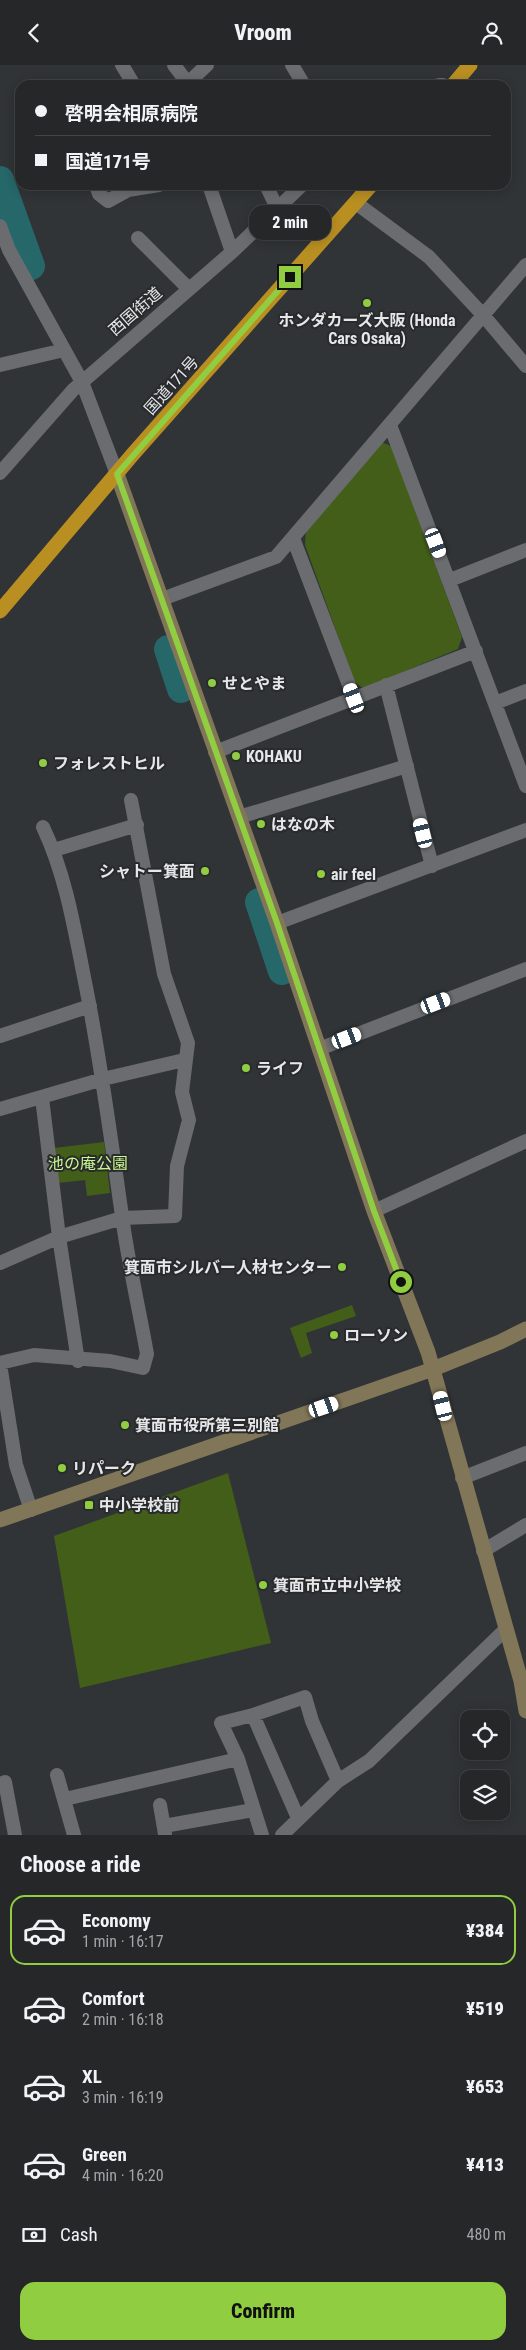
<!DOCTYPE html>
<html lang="en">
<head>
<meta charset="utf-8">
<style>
  :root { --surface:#252728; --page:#313334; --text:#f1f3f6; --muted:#a3a5a8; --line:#424445; --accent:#91cd40 }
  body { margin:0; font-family:"Roboto Condensed","Noto Sans JP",sans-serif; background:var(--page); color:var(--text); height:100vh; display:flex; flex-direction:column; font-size:19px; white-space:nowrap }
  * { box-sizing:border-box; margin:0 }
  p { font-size:16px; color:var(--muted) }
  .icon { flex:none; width:28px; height:28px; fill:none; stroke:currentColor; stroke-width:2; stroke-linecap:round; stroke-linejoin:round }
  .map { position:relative; height:1770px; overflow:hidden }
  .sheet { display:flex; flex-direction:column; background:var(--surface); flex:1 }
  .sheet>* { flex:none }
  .guide { position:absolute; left:15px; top:15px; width:496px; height:110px; border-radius:15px; box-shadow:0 2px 12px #0003,0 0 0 1px var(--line); display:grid; align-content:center; height:110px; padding:0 20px; background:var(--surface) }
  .controls { position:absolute; left:460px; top:1645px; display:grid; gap:10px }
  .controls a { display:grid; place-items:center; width:50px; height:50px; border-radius:10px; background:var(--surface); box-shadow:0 2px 12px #0003,0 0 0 1px var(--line); font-size:25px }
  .end { position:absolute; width:22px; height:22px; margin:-11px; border:6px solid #91cd40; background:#111; box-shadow:0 0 0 2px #111 }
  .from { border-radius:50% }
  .bubble { position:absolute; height:35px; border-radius:15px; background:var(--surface); box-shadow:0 2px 12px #0003,0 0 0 1px var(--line); font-size:16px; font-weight:800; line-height:35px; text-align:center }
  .car { position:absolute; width:15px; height:30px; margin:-15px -8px; border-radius:6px; box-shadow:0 0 4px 1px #0007; background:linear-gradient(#fff 24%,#345 0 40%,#fff 0 76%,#345 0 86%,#fff 0) }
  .guide b { display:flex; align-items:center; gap:18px; height:48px; font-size:19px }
  .guide b+b { border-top:1px solid var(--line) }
  .guide i { width:12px; height:12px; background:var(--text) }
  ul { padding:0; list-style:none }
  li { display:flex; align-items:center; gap:15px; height:70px; margin:0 10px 8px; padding:0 10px; border:2px solid transparent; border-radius:15px }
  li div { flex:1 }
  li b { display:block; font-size:19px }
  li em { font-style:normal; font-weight:800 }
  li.selected { border-color:var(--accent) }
  li>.icon { width:45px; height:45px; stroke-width:1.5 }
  h2 { padding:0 20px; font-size:22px; line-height:60px }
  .pay { display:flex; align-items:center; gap:12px; height:55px; padding:0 20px; font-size:19px }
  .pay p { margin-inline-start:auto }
  .cta { display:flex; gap:10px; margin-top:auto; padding:10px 20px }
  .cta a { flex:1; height:58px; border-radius:15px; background:var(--accent); color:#111; font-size:20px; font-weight:800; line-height:58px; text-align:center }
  header { display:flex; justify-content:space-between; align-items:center; height:65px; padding:0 20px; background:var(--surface); font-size:22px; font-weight:800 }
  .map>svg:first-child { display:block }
  .green { fill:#425e19 }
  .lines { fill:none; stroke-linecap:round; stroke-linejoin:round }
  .river { stroke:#266769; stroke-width:28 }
  .street { stroke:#6a6c6f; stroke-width:14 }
  .secondary { stroke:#827658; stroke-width:15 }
  .highway { stroke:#b98f22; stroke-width:15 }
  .route { stroke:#91cd40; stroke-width:6 }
  .poi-dot { fill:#91cd40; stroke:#282a2c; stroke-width:2 }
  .labels { text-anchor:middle; stroke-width:4; stroke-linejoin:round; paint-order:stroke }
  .street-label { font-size:16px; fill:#e6e7e9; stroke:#282a2c }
  .poi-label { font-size:16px; font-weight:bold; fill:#e6e7e9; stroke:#282a2c; text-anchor:start }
  .park-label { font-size:16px; fill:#c8f690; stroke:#282a2c }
</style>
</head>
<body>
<header><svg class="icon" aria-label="back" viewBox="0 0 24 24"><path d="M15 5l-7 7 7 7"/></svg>Vroom<svg class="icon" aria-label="person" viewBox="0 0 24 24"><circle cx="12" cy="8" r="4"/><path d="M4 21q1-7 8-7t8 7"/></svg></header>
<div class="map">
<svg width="526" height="1770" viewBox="0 0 526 1770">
  <rect width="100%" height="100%" fill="#313436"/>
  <path class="green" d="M379,376L391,381L462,572L458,584L367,622H361L355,618L305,480L306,464Z
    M104,1077L110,1128L87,1131L85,1115L58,1118L54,1083Z
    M352,1240L356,1251L306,1268L312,1288L301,1293L290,1263Z
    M228,1408L271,1578L80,1623L54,1471Z"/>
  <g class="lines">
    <path class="river" d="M0,115L31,201
      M168,584L181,624
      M259,837L282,906"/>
    <path class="street" d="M122,0L134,20
      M174,0L189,20
      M292,0L304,20
      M188,18L207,0
      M439,20H443
      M96,120L99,129L108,136L128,125L159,120
      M209,120L232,187
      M266,120L277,143
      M356,138L429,192L483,250L526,301
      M0,161L9,185L82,317L117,409
      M138,173L188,223
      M0,300L64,285
      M390,360L526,721
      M0,408L73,325L232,187L302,120
      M293,473L354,633
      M450,515L526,485
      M162,534L276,492L526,200
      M386,620L432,801
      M495,638L526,626
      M215,687L476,586
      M239,752L407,701
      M54,785L137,760
      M277,858L526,765
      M0,971L90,941
      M319,984L526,904
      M42,1033L59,1172L78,1296
      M0,1044L103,1014L184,995
      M374,1146L526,1076
      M0,1198L59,1172L122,1153L175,1151L177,1101L189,1055L182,1027L188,978L164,909L131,735
      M0,1298L34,1290L110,1296L143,1303L147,1289C139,1243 128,1197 122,1151C111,1074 101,998 86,922C75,868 67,813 43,762
      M0,1299L16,1400L31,1445
      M462,1413L526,1388
      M483,1486L526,1460
      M253,1650L298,1753
      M57,1710L74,1770
      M0,1719L5,1717L15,1770
      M65,1734L238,1694
      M160,1740L165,1769
      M164,1761L253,1745
      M262,1770L238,1694L221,1658L253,1650L305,1632L312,1656L338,1716
      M282,1770L338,1716L369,1696L506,1564"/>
    <path class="secondary" d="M117,409L277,858L374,1146L428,1287L521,1616L526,1646
      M0,1455L433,1304L500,1277L526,1264"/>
    <path class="highway" d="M453,20L470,0
      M0,546L133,389L371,120"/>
  </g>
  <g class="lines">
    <path class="route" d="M290,212L117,409L277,858L374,1146L401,1217"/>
  </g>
  <g class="poi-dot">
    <circle cx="367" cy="238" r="5"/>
    <circle cx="212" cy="618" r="5"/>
    <circle cx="236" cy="691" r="5"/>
    <circle cx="43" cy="698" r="5"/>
    <circle cx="261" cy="759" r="5"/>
    <circle cx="205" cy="806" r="5"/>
    <circle cx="321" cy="809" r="5"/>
    <circle cx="246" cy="1003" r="5"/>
    <circle cx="342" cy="1202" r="5"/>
    <circle cx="334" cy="1270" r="5"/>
    <circle cx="125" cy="1360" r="5"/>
    <circle cx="62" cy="1403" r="5"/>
    <rect x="84" y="1435" width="10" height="10" rx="2.5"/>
    <circle cx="263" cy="1520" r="5"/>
  </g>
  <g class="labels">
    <g class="street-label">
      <text transform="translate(135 246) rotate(-41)" y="6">西国街道</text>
      <text transform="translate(171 320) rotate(-48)" y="6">国道171号</text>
    </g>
    <g class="poi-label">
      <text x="367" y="261" text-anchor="middle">ホンダカーズ大阪 (Honda<tspan x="367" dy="18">Cars Osaka)</tspan></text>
      <text x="222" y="624">せとやま</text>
      <text x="246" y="697">KOHAKU</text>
      <text x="53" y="704">フォレストヒル</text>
      <text x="271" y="765">はなの木</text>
      <text x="195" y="812" text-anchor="end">シャトー箕面</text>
      <text x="331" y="815">air feel</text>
      <text x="256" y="1009">ライフ</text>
      <text x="332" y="1208" text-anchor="end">箕面市シルバー人材センター</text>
      <text x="344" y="1276">ローソン</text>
      <text x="135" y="1366">箕面市役所第三別館</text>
      <text x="72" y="1409">リパーク</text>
      <text x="99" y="1446">中小学校前</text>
      <text x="273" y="1526">箕面市立中小学校</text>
    </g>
    <g class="park-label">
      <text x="88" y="1104">池の庵公園</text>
    </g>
  </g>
</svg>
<div class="controls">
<a><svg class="icon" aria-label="locate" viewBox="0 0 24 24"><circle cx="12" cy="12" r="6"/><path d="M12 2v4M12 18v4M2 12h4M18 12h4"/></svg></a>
<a><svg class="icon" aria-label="layers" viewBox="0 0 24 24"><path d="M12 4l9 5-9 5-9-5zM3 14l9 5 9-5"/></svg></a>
</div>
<i class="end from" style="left:401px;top:1217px"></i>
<i class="end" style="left:290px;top:212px"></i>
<div class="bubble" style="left:249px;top:140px;width:82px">2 min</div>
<i class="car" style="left:436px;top:478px;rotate:159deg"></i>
<i class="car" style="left:354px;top:633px;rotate:339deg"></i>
<i class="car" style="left:423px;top:768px;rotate:346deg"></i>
<i class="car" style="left:436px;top:938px;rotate:69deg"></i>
<i class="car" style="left:347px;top:973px;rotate:69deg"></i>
<i class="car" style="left:443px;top:1341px;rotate:346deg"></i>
<i class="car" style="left:324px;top:1342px;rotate:71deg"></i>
<div class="guide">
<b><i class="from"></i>啓明会相原病院</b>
<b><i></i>国道171号</b>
</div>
</div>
<section class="sheet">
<h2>Choose a ride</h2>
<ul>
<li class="selected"><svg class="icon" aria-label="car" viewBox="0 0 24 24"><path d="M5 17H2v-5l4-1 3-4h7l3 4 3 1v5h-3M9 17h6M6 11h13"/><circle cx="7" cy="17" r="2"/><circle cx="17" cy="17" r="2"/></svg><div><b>Economy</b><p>1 min · 16:17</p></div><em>¥384</em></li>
<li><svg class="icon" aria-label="car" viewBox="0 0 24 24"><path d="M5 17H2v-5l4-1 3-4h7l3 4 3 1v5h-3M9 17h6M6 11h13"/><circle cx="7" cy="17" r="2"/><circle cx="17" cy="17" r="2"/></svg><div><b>Comfort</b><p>2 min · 16:18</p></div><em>¥519</em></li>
<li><svg class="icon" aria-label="car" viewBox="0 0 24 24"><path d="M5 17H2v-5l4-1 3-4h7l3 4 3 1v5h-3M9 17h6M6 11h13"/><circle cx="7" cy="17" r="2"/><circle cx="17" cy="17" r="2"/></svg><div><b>XL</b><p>3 min · 16:19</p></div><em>¥653</em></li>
<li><svg class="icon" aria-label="car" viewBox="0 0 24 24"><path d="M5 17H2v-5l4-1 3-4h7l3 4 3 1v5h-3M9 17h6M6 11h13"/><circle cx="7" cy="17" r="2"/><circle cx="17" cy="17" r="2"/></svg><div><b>Green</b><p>4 min · 16:20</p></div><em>¥413</em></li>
</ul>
<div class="pay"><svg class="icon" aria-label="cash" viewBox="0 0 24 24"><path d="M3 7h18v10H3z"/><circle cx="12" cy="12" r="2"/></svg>Cash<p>480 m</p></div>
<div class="cta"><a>Confirm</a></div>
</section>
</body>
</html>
